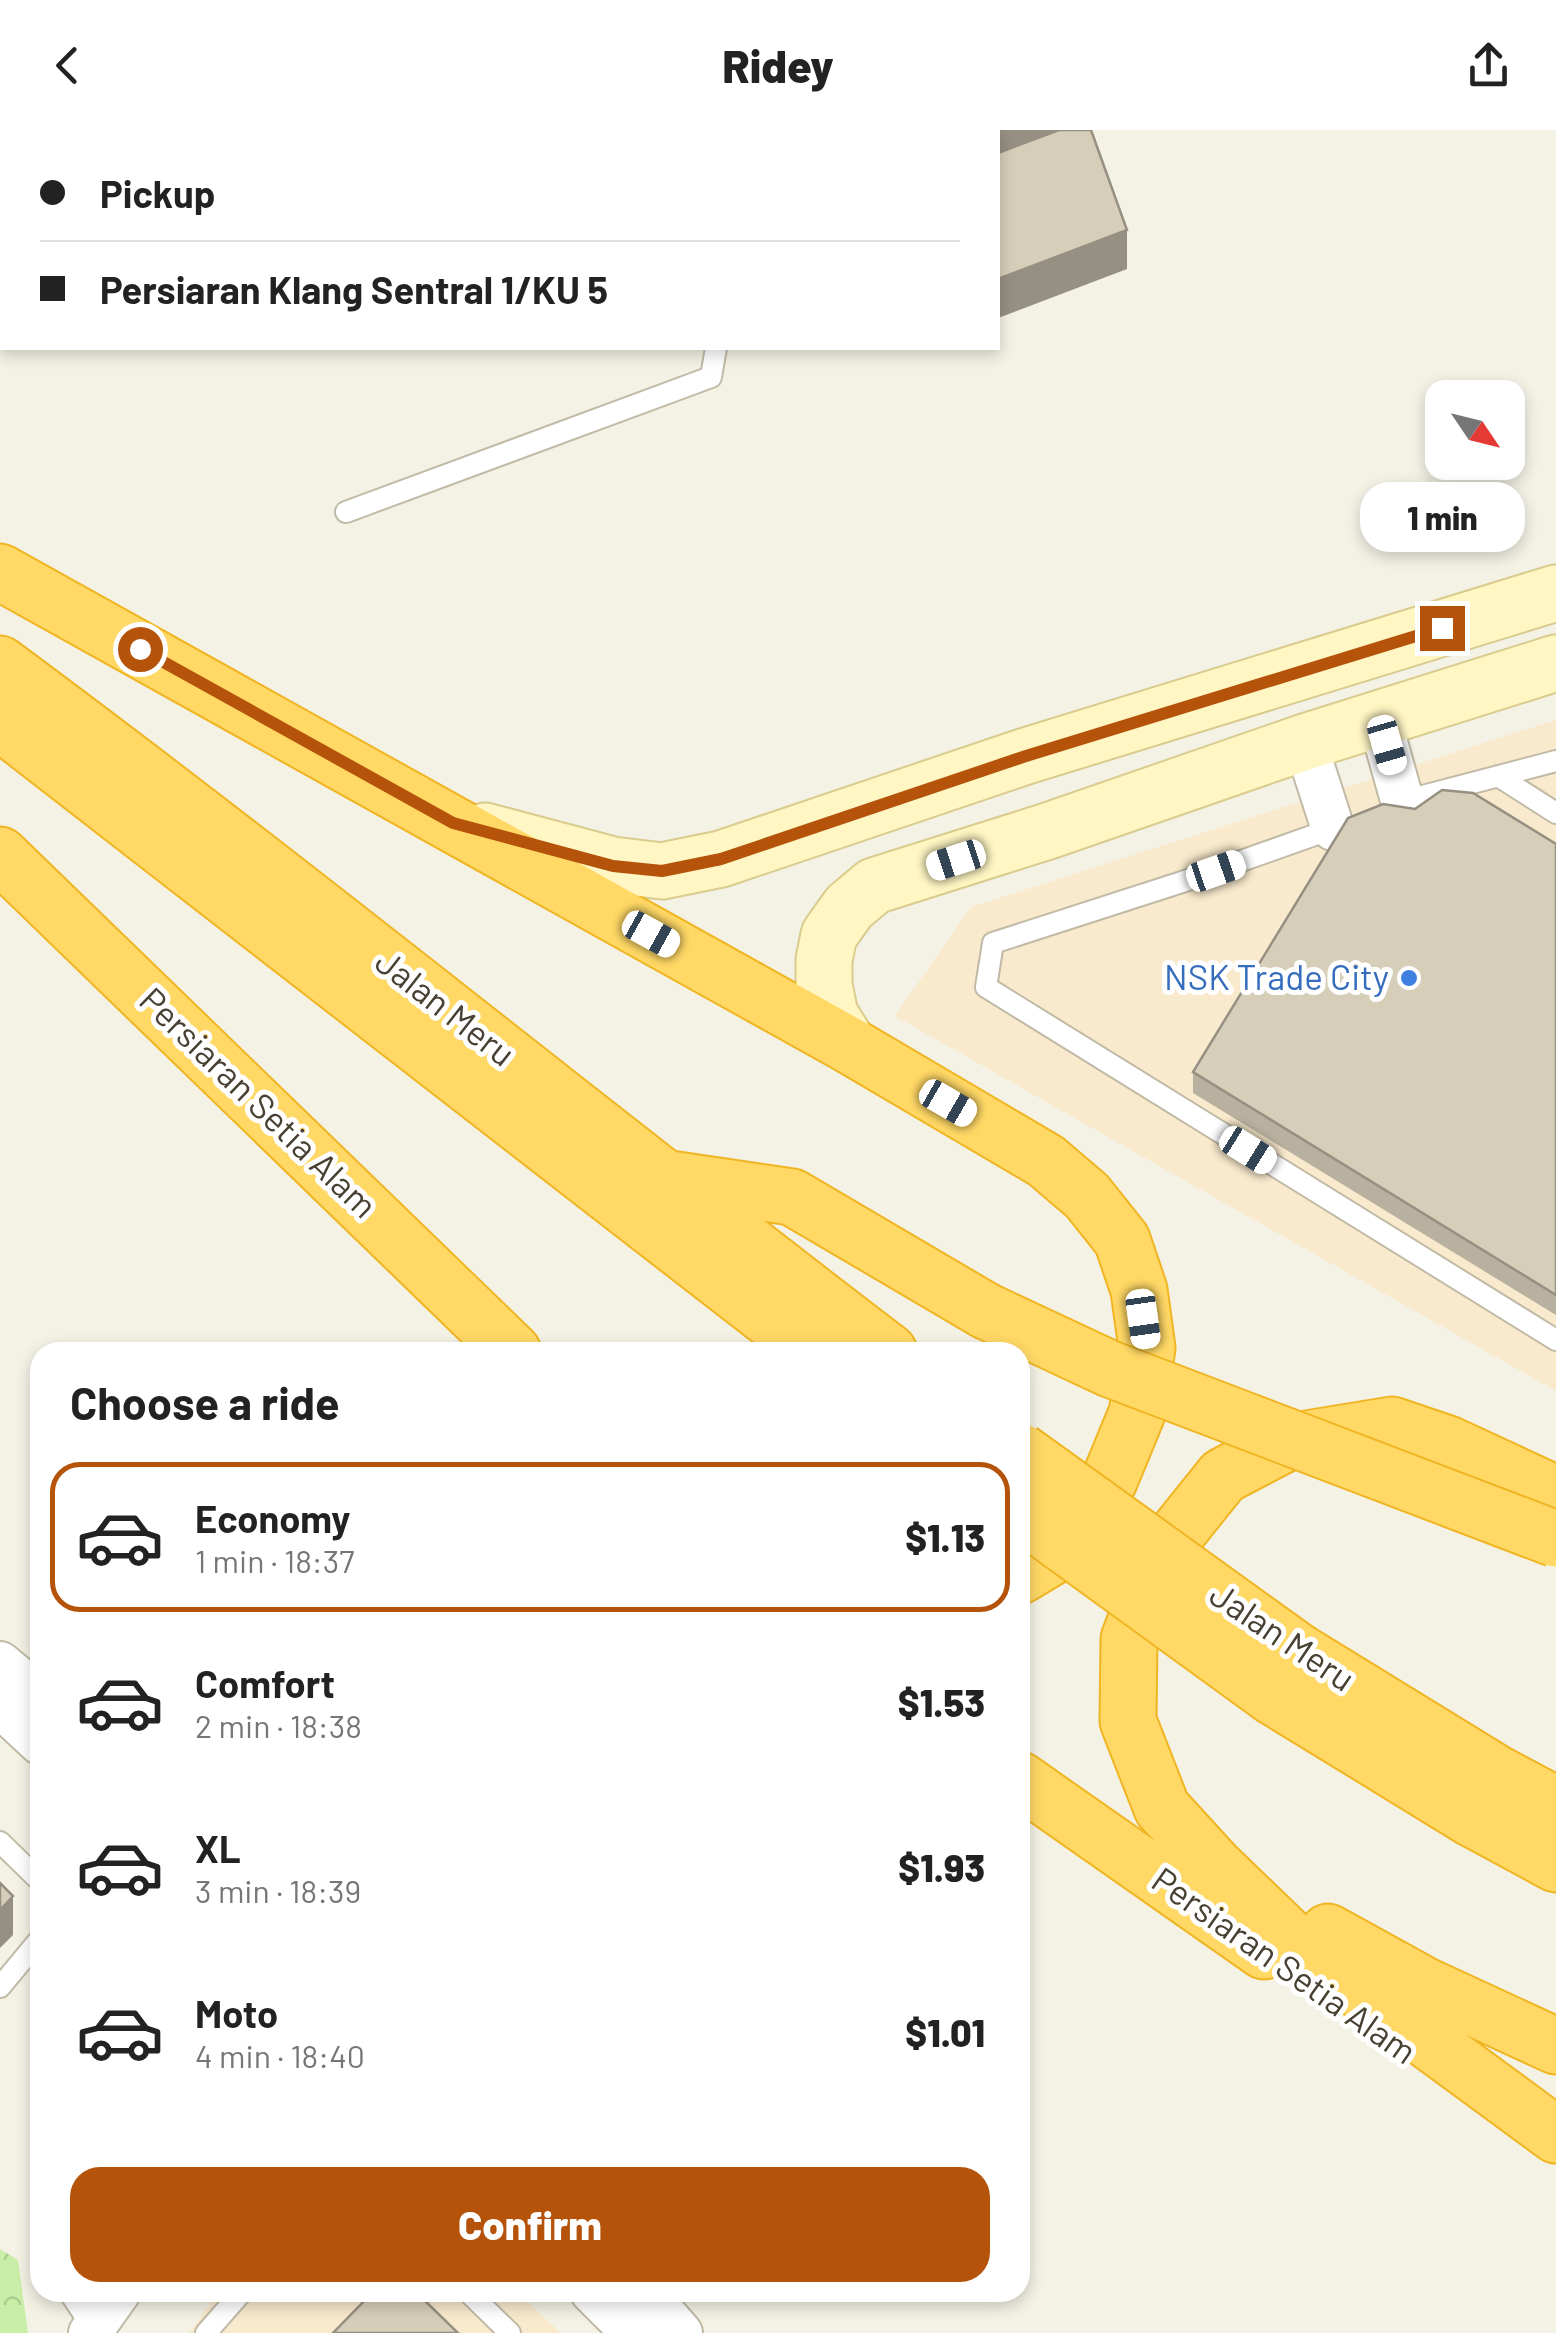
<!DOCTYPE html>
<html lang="en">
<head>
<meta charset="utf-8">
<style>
  :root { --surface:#fff; --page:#f6f6f6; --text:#222; --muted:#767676; --line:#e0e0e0; --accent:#b45309 }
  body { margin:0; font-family:Barlow,sans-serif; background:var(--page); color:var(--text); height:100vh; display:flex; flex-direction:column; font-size:38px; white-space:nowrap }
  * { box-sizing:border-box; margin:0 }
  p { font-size:32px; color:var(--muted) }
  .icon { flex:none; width:55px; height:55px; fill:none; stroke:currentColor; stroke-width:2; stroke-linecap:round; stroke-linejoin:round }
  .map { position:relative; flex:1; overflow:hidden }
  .sheet { position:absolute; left:30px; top:1212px; width:1000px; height:960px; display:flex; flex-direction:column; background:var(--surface); border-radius:30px; box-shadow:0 5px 15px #0003 }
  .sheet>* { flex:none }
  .banner { position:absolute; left:0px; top:0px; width:1000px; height:220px; box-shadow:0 5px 15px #0003; display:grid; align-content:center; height:220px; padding:0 40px; background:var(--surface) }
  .needle { width:65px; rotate:125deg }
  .buttons { position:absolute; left:1425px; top:250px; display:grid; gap:20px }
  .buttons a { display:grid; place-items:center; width:100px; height:100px; border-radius:20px; background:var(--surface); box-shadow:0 5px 15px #0003; font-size:50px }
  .end { position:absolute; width:45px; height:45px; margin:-22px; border:12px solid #b45309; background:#fff; box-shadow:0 0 0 5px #fff }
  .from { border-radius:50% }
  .bubble { position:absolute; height:70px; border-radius:30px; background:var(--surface); box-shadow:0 5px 15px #0003; font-size:32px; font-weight:800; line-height:70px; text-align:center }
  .car { position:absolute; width:30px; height:60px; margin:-30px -15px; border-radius:12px; box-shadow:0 0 8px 2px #0007; background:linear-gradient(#fff 24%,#345 0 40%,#fff 0 76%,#345 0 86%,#fff 0) }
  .banner b { display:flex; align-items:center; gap:35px; height:95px; font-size:38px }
  .banner b+b { border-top:2px solid var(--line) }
  .banner i { width:25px; height:25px; background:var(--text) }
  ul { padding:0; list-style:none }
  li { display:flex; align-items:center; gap:30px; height:150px; margin:0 20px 15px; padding:0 20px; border:5px solid transparent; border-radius:30px }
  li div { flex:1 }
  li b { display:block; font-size:38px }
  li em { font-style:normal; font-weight:800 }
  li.selected { border-color:var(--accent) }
  li>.icon { width:90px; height:90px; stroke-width:1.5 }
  h2 { padding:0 40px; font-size:45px; line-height:120px }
  .cta { display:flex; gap:20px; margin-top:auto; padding:20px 40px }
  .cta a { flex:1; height:115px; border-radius:30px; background:var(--accent); color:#fff; font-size:40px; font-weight:800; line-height:115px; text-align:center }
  header { display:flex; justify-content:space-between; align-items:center; height:130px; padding:0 40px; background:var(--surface); font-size:45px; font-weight:800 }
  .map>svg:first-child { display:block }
  .commercial { fill:#f9eacd }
  .forest { fill:url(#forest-crowns) }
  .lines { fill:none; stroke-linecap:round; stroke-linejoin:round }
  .lane-casing { stroke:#c1baa6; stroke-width:24 }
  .street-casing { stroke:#c1baa6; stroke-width:46 }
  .secondary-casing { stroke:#d9cc8e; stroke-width:59 }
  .highway-casing { stroke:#f0b523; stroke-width:59 }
  .lane { stroke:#fff; stroke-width:20 }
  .street { stroke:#fff; stroke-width:42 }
  .secondary { stroke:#fff6c4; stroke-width:55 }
  .highway { stroke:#ffd865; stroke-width:55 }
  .highway-bridge-casing { stroke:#f0b523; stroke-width:59; stroke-linecap:butt }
  .highway-bridge { stroke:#ffd865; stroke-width:55 }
  .wall { fill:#b9b19f }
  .shaded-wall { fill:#969082 }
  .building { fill:#d7ceb9; stroke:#969082; stroke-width:2.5 }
  .route { stroke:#b45309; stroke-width:12 }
  .shop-dot { fill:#3f7fe0; stroke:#fff; stroke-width:4 }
  .labels { text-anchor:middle; stroke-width:10; stroke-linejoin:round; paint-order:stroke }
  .shop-label { font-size:35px; fill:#366cbe; stroke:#fff; text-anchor:end }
  .street-label { font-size:35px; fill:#484133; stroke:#fff }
</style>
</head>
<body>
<header><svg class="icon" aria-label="back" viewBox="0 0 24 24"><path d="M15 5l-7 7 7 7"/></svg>Ridey<svg class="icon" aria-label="share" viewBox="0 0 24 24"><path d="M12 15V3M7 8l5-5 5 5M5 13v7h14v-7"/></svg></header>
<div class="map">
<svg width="1556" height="2203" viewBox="0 0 1556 2203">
  <defs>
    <pattern id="forest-crowns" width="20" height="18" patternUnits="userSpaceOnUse" patternTransform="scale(2.5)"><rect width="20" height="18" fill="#c9eea8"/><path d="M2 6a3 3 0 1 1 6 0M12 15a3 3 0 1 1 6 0" fill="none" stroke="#aecd91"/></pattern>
  </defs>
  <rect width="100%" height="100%" fill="#f4f1e5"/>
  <path class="commercial" d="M1556,590V1261L895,886L971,777Z
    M219,2162L518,2163L561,2203H189Z"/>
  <path class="forest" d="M0,2119L18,2130L28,2203H0Z"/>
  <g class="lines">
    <g class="lane-casing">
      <path id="lane" d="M26,0L27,2
        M650,0L651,2
        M163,2L170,0
        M0,108L2,104
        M346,382L711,247L716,218
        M1498,646L1556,683
        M1396,673L1556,631
        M1337,697L1182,752L993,813L986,857L1556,1210
        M0,1712L40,1751
        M0,1857L40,1809
        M69,2162L93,2198
        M468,2162L510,2203
        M206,2203L242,2162"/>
    </g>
    <g class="street-casing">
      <path id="street" d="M1379,588L1402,670
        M1305,612L1333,699
        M0,1533L40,1566
        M0,1576L40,1613
        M592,2162L633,2203
        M645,2162L681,2203
        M90,2203L119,2162"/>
    </g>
    <g class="secondary-casing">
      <path id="secondary" d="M485,701L613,735L662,741L721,729L1026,626L1556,463
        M849,915L830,885L824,855V830L829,805L849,777L874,756L1048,701L1305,612L1556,533"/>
    </g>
    <g class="highway-casing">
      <path id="highway" d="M0,442L849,915L1046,1031L1087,1066L1122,1110L1139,1160L1147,1218L1137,1283L1109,1351L1055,1425L1020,1446
        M0,534C301,757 591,995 889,1222
        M0,592L812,1222
        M0,725L513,1222
        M663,1048L792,1067L986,1181
        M1556,1364L1448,1314L1392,1295L1288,1312L1223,1346L1162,1422L1129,1509L1128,1591L1162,1678L1214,1735L1295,1813L1556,2005
        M1299,1522L1496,1643L1556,1675
        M1272,1566L1471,1688L1556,1734
        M1020,1650L1264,1821
        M1328,1802L1426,1856L1556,1916"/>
    </g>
    <use href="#lane" class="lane"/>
    <use href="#street" class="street"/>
    <use href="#secondary" class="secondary"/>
    <use href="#highway" class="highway"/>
    <g class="highway-bridge-casing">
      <path id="highway-bridge" d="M986,1181L1110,1239L1556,1409
        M1020,1321L1299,1522
        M1020,1383L1272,1566"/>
    </g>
    <use href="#highway-bridge" class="highway-bridge"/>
  </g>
  <path class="wall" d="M889,0H1091L1127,139L998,2H890Z
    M1556,714V1185L1193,963V942Z"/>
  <path class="shaded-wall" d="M957,0H1060L998,23V2H950Z
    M1127,100V139L998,188V149Z
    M13,1766V1805L0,1818V1780Z"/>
  <path class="building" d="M903,0H957L950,2H904Z
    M1059,0H1091L1127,100L998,149V23Z
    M1442,660L1473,663L1556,714V1165L1193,942L1348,688L1383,674L1415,679Z
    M0,1753L13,1766L0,1780Z
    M373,2162H416L458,2203H333Z"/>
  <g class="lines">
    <path class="route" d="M140,519L453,693L613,736L662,741L721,729L1026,626L1442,498"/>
  </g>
  <circle class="shop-dot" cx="1409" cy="848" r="10"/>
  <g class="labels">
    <g class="shop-label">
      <text x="1389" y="860">NSK Trade City</text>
    </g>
    <g class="street-label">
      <text transform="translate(445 878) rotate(38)" y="12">Jalan Meru</text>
      <text transform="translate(258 973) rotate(44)" y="12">Persiaran Setia Alam</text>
      <text transform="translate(1282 1507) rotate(34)" y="12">Jalan Meru</text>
      <text transform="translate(1284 1836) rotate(35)" y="12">Persiaran Setia Alam</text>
    </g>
  </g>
</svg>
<div class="buttons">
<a><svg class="needle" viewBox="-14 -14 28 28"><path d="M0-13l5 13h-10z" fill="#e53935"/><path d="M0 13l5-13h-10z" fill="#767676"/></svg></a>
</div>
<i class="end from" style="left:140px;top:519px"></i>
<i class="end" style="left:1442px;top:498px"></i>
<div class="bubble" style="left:1360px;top:352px;width:165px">1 min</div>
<i class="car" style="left:1387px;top:615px;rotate:164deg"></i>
<i class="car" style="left:956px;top:730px;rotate:252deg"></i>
<i class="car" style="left:1216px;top:741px;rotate:71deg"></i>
<i class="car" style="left:651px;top:804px;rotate:119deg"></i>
<i class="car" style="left:948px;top:973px;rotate:120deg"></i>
<i class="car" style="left:1248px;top:1020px;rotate:122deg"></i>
<i class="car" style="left:1143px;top:1189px;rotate:172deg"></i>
<div class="banner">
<b><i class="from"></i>Pickup</b>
<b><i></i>Persiaran Klang Sentral 1/KU 5</b>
</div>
<section class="sheet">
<h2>Choose a ride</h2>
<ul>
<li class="selected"><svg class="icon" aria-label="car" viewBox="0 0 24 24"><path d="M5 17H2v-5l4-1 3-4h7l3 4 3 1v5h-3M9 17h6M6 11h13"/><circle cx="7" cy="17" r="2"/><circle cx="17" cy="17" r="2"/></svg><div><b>Economy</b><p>1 min · 18:37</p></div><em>$1.13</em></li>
<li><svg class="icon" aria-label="car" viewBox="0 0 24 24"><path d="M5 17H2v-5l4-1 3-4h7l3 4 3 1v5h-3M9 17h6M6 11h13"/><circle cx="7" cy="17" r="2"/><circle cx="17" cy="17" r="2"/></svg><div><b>Comfort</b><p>2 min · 18:38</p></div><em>$1.53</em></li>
<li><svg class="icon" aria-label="car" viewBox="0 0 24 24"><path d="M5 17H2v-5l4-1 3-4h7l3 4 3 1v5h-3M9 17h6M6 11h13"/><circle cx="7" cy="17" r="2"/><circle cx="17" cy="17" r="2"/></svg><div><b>XL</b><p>3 min · 18:39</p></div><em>$1.93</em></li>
<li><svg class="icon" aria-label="car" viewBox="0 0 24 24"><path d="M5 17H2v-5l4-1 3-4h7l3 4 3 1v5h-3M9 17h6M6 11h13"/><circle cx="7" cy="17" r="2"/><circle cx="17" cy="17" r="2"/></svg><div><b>Moto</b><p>4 min · 18:40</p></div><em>$1.01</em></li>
</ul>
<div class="cta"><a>Confirm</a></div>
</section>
</div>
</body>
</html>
